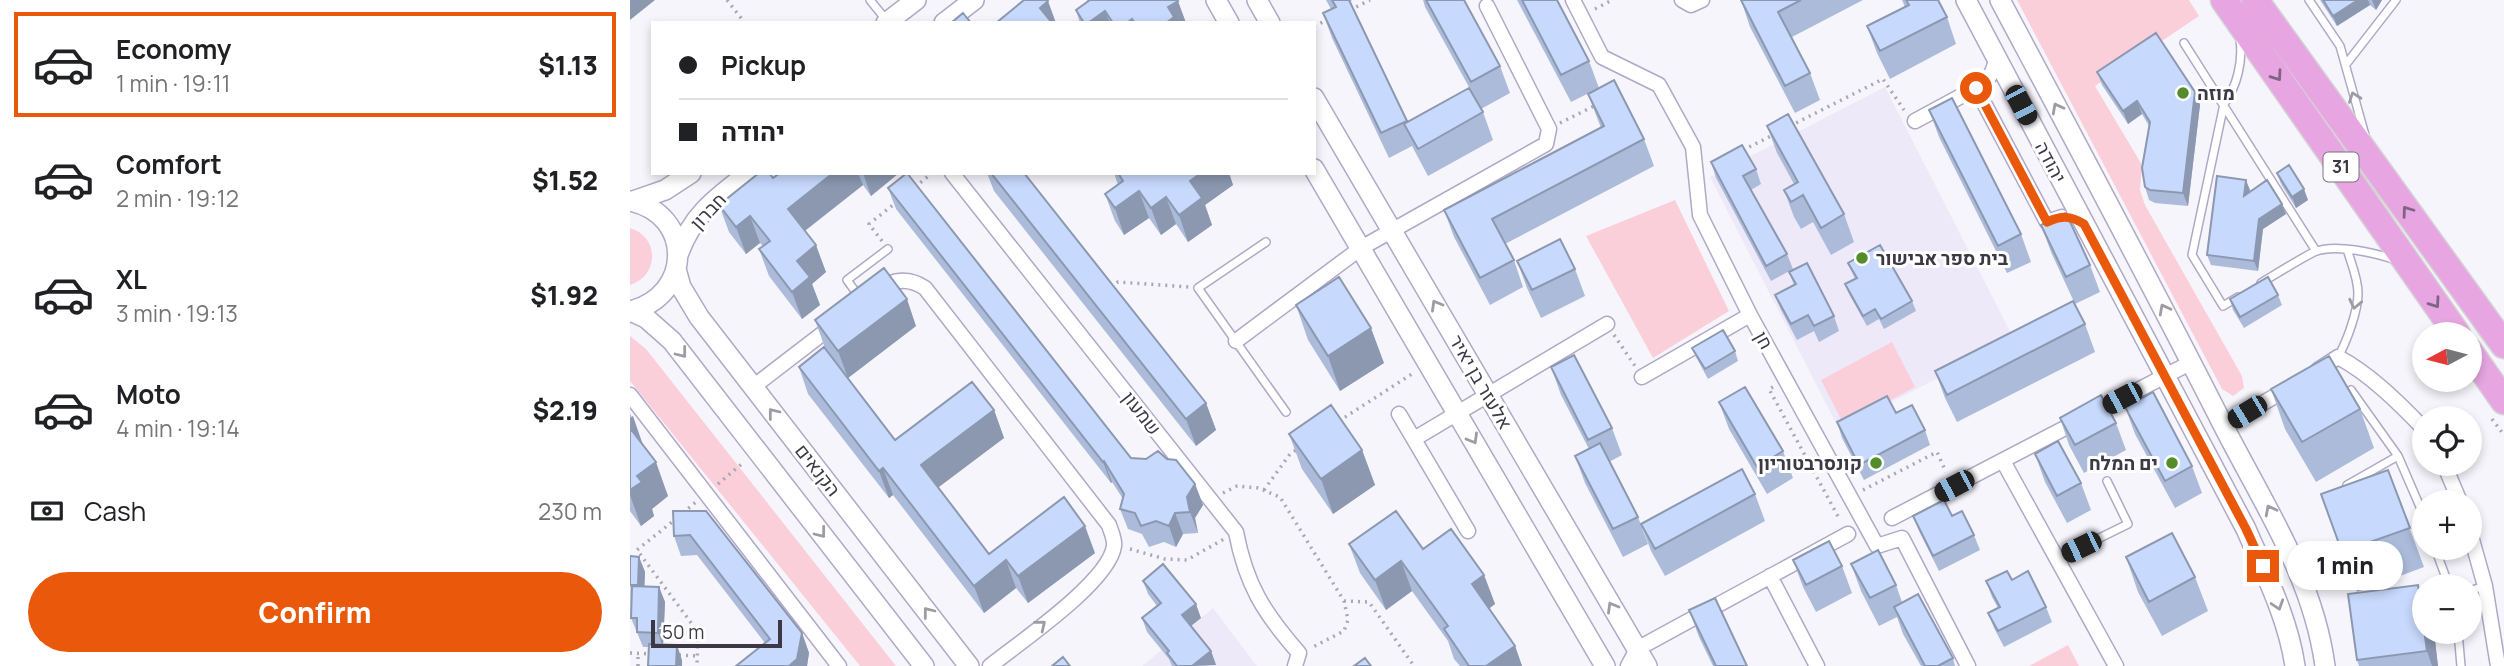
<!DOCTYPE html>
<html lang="en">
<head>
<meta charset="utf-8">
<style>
  :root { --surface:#fff; --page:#f6f6f6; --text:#202124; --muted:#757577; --line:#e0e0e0; --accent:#ea580c }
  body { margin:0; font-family:Manrope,Heebo,sans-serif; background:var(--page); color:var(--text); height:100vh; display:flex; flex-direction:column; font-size:26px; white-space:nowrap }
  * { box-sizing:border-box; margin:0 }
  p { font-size:23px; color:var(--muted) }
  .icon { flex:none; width:38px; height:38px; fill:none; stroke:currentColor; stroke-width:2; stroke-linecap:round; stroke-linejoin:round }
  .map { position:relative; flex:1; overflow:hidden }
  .panel { display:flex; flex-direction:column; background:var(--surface); width:630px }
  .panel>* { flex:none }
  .hud { position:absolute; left:21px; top:21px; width:665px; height:154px; border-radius:0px; box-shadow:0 4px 10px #0003; display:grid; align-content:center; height:154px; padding:0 28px; background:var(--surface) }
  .needle { width:46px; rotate:263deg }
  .tools { position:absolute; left:1782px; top:322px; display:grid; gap:14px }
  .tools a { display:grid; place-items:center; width:70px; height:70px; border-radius:50%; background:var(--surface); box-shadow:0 4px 10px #0003; font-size:35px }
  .scale { position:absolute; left:21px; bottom:18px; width:131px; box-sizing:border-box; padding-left:7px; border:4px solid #3c3945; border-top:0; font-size:19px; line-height:24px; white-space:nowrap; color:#3c3945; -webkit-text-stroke:5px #fff; paint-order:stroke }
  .end { position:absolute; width:32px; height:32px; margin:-16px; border:9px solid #ea580c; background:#fff; box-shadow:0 0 0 4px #fff }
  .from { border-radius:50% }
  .bubble { position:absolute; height:49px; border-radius:24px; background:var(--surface); box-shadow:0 4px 10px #0003; font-size:23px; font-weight:800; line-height:49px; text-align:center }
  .car { position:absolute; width:21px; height:42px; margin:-21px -10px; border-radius:9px; box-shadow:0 0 5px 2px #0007; background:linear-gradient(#222 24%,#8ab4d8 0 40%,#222 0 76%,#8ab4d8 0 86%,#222 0) }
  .hud b { display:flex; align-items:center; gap:24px; height:66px; font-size:26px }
  .hud b+b { border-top:2px solid var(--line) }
  .hud i { width:18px; height:18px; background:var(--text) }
  ul { padding:12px 0 0; list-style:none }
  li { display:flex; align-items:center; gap:21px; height:105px; margin:0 14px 10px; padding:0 14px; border:4px solid transparent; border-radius:0px }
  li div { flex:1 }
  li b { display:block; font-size:26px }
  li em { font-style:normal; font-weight:800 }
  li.selected { border-color:var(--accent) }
  li>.icon { width:63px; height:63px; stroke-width:1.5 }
  .pay { display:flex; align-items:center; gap:18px; height:77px; padding:0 28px; font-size:26px }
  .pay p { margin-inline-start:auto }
  .cta { display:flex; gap:14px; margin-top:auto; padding:14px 28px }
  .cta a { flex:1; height:80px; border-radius:42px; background:var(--accent); color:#fff; font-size:28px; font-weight:800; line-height:80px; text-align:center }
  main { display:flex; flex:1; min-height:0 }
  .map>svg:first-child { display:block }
  .built { fill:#ede9f8 }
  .green { fill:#facfda }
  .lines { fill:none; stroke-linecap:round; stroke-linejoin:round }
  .lane-casing { stroke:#b0a8c6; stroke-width:10 }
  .street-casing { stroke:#b0a8c6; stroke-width:17 }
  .secondary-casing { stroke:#b0a8c6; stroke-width:22 }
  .highway-casing { stroke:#d4d3d6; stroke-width:29 }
  .path { stroke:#a9a7b0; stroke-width:3.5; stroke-dasharray:2 5; stroke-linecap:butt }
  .lane { stroke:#fff; stroke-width:7 }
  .street { stroke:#fff; stroke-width:14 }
  .secondary { stroke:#fff; stroke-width:19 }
  .highway { stroke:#e7a6e1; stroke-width:26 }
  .wall { fill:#abbbd9 }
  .shaded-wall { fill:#8b98b0 }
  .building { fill:#c7d9fc; stroke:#8b98b0; stroke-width:2 }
  .oneway { stroke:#806583 }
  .oneway2 { stroke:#9e9ca2 }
  .route { stroke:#ea580c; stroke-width:9 }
  .poi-dot { fill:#538c29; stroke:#fff; stroke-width:2.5 }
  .labels { text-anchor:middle; stroke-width:6; stroke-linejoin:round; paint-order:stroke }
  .shield { fill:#fff; stroke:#76747d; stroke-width:2 }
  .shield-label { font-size:18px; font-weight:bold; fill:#3c3945 }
  .poi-label { font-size:19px; font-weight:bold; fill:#3c3945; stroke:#fff; text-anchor:start }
  .street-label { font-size:19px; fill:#3c3945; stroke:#fff }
</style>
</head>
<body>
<main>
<section class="panel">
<ul>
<li class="selected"><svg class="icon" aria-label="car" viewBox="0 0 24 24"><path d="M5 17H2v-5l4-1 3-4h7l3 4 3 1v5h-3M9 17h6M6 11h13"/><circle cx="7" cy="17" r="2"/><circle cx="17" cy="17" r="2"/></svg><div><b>Economy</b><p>1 min · 19:11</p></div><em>$1.13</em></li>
<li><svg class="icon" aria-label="car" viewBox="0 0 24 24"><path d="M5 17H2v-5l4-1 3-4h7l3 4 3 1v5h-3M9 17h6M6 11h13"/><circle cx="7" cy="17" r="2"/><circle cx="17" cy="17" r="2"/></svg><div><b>Comfort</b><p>2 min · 19:12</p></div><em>$1.52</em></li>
<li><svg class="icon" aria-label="car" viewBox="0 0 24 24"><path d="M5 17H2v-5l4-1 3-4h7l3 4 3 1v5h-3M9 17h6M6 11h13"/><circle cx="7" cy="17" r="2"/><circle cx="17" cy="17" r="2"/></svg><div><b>XL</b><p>3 min · 19:13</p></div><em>$1.92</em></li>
<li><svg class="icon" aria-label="car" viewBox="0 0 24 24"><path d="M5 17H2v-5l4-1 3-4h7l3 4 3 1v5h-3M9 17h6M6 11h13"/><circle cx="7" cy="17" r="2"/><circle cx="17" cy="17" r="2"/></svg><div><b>Moto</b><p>4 min · 19:14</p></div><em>$2.19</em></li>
</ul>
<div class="pay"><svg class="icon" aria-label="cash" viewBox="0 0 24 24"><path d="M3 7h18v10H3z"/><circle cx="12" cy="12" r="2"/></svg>Cash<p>230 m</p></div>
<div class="cta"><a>Confirm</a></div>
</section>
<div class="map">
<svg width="1874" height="666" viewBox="0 0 1874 666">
  <rect width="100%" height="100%" fill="#f7f5fc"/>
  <path class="built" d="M1255,87L1384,339L1209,429L1080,177Z
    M583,608L627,666H512Z"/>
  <path class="green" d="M1387,0H1559L1569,16L1465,86L1512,165L1510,190L1515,205L1612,376L1614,388L1603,396L1592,389Z
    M1045,200L1099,311L1023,358L956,236Z
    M0,228C30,237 29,276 0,285Z
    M0,336L16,349L266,666H230L0,381Z
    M1262,342L1285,387L1214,425L1191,380Z
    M1438,645L1449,666H1399Z"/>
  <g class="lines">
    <g class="lane-casing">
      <path id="lane" d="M240,0L257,21
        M1679,0L1710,46L1735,135
        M1554,43L1686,251
        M1717,63L1766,0
        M636,242L568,288L656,412
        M1631,283C1648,273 1666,261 1684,252C1705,243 1745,253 1766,260
        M1608,297L1593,306L1562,255L1594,104C1607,87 1613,61 1610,40
        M230,298L217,280L258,249
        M1708,357C1717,341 1728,311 1728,293C1728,278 1721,263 1717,249
        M1721,390L1768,456L1794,516
        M1717,485L1768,456
        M1805,548L1819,586
        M1427,559L1498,524L1477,481
        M1839,591L1855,586
        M1828,632L1831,666"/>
    </g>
    <g class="street-casing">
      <path id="street" d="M943,0L972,57L1029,85L1063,147L1070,215L1120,315L1247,546L1272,538L1338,666
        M1052,0L1061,5L1072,0
        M1366,57C1364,73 1359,80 1346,88L1417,222L1432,217
        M1285,121L1346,88
        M322,173L606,532C616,585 634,613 669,653L665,666
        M249,290C264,278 280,278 295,288L479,525C481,532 485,539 484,546C479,582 390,642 360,666
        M606,341L731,248L916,144L919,129L857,6
        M1688,370L1708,357C1740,374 1769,403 1794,429
        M1012,377L1120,315
        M123,387L205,324
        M0,395L209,666
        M769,414L838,531
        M1593,426L1659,388
        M784,439L977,324
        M1373,461L1486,666
        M1814,464L1830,502
        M1262,518L1562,362
        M1839,529L1855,586L1868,666
        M1140,576L1187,666
        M998,666L1007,649L1218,534"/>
    </g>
    <g class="secondary-casing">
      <path id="secondary" d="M586,0L599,23
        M627,0L640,23
        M1336,0L1616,529C1635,573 1658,618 1665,666
        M1370,0C1445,141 1520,281 1592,423C1632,502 1683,576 1695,666
        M256,23L286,0
        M314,23L344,0
        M684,98L1017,666
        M684,169L975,666
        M0,201C64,214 63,296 0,311
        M3,201L35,190L61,173
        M48,255C62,215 86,198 119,173
        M46,269L51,287L69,317L339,666
        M0,311L16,318L42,341L294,666"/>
    </g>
    <g class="highway-casing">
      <path id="highway" d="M1594,0L1827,334
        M1625,0L1874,345
        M1839,351L1874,401"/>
    </g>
    <path class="path" d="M97,0L115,23
      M965,9L982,0
      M720,10L740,0
      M684,26L700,19
      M930,123L964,106
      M1160,126L1253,79L1274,110
      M1113,150L1143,135
      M285,187L302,173
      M252,241L239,224L268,201
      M481,287L488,282L559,287
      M984,335L1005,366
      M1143,387L1139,389L1210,520
      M1862,419L1874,435
      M709,421L785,372
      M88,484L114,462
      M634,490L660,454L668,449
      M1233,490L1307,452L1316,472
      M593,493L607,486L628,488L650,497L714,601L718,620L714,631L681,648
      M53,513L66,502
      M47,518L7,550L68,632L67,666
      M500,549L535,559L557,560L594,539
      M714,601L739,602L784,666
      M0,653L23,654
      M49,655L67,656
      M8,666V654"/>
    <use href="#lane" class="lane"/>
    <use href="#street" class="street"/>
    <use href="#secondary" class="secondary"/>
    <use href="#highway" class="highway"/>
  </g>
  <path class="wall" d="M457,0H547L556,23H450L446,10L457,2Z
    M696,0H722L720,2L777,122L853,112L863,140L798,176L782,146L759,158L702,38L693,13L701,9Z
    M793,0H834L870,66L880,93L851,109L795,7Z
    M887,0H927L959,61L969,88L941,102Z
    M1111,0H1233L1162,37L1180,73L1190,100L1165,113L1120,27Z
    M1272,0H1308L1317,17L1326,44L1260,79L1247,53L1237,26L1275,7Z
    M1690,0H1752L1746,10L1740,5L1707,26Z
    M1467,72L1565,92L1570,105L1558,206L1525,203L1519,200L1515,187L1519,126L1512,114L1498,124L1472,85Z
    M958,94L1014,139L1024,166L875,244L884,260L893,287L860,305L824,237L814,210L971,128Z
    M1299,110L1391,234L1401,262L1377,273L1309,137Z
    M1137,126L1214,214L1224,242L1201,255L1183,222L1171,229L1164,217L1154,190L1164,184L1147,153Z
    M1081,162L1126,169L1131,184L1121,190L1157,254L1163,269L1141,281L1086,178Z
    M150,173H269L241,196L233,185L175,231L196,272L182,284L190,305L172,319L139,276L129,249L133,246L130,243L116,254L99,232L89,205L143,178Z
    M357,173H394L576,403L586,430L566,446L364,191Z
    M484,173H599L603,185L575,205L582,225L558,242L546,224L531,235L519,218L494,235L485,221L475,194L488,185Z
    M1647,173L1678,200L1666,208L1651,184Z
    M258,188L501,458L565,484L573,505L565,518L568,533L553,534L546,547L534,542L519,547L512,534L498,529L490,509L493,499L482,482L481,483L266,209Z
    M1620,190V192L1652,204L1656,214L1633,229L1628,271L1581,265L1577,255Z
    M1411,225L1460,265L1470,292L1445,304L1421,252Z
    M887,261L945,269L955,296L911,318L897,288Z
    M1218,263L1282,301L1286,311L1254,329L1249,319L1237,326L1219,294L1215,284L1225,279Z
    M1159,272L1204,316L1209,331L1189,342L1184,331L1167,340L1151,310L1145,295L1164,285Z
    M1648,295L1652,305L1614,328L1603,310L1600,299Z
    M666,305L754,363L710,391L678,340Z
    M185,320L286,326L218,378L195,348Z
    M1455,324L1465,352L1327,422L1315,398L1305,371Z
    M1062,348L1105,351L1108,361L1078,379L1066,357Z
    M169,367L265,440L364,410L374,438L308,487L359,554L465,553L398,603L386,588L354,613L263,495L259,498L178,394Z
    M921,367L982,428L992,455L979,462L1008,517L1018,544L993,557L955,483L945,456L959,449L931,395Z
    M1641,389L1730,409L1744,448L1686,482L1655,429Z
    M1089,402L1153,451L1163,478L1137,494L1099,429Z
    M1495,407L1562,466L1572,493L1545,508L1505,434Z
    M0,413L13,445L38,496L22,509L24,516L11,526L0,511Z
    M1266,413L1295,430L1300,445L1234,480L1212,438L1207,422Z
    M1430,418L1486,423L1496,450L1454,473L1439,445Z
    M659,434L732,450L745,485L703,514L672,469Z
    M1405,454L1451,483L1461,510L1437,523L1415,482Z
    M1758,470L1794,567L1727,592L1691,494Z
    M1125,494L1135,521L1035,576L1021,551L1011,524Z
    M43,511L172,633L179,653L177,666H106L135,643L67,555L51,556L44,536Z
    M1283,516H1322L1344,535L1350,550L1309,571L1289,531Z
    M719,544L793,549L854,575L865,604L859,609L885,646L892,666H830L824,659L818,641L782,591L756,610L730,573Z
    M0,556L9,557L15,572L14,586L29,587L35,602L33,644L52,660L19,647H13L1,618Z
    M1496,557L1565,577L1578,611L1532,636L1508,592Z
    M1163,560L1212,566L1222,593L1186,612L1173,587Z
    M1221,564L1266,585L1272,602L1323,658L1325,666H1291L1273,634L1267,617L1249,626L1231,591Z
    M1382,580L1416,607L1422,622L1374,647L1364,628L1358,613L1368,608L1362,597L1356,581Z
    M513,581L571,618L561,626L581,651L586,665L542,666L539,659L517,632L512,618L527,606L518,594Z
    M1788,585L1794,599V632H1804L1808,666H1729L1727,660Z
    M1059,610L1117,666H1083L1069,637Z"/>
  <path class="shaded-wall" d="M0,0H25L0,20Z
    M1728,0H1738L1740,5L1707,26L1703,16Z
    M1742,0H1752L1746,10Z
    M418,1L426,23H415L410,8Z
    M548,1L556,23H536L538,7Z
    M475,11L480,23H458Z
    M1565,92L1570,105L1558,206L1553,193Z
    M1507,101L1512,114L1498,124L1493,111Z
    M203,173H228L233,185L168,236L158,209Z
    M233,173H269L241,196Z
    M571,173H599L603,185L575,205L582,225L558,242L549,215L560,181Z
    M1616,180L1620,190L1618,207L1614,196Z
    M1674,189L1678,200L1666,208L1662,197Z
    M509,191L519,218L494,235L485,208Z
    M536,197L546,224L531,235L521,208Z
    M1652,204L1656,214L1633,229L1628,271L1624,261L1629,219Z
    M120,216L130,243L116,254L106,227Z
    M186,245L196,272L182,284L190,305L172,319L162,292L167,261Z
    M277,299L286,326L218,378L208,351Z
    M741,328L754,363L710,391L698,356Z
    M576,403L586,430L566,446L556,419Z
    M364,410L374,438L301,493L291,465Z
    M3,416L15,451L0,435V418Z
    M732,450L745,485L703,514L691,479Z
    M474,461L482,482L481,483L473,462Z
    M26,462L38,496L22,509L24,516L11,526L0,495V490L7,476Z
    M253,468L263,495L259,498L249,471Z
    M565,484L573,505L565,518L568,533L560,512L557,497Z
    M545,513L553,534L546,547L539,526Z
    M455,526L465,553L398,603L388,576Z
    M9,557L15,572L14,601L8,585Z
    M376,560L386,588L354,613L344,586Z
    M771,561L782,591L756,610L745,580Z
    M854,575L865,604L852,613L842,584Z
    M1788,585L1794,599V626Z
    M29,587L35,602L33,648L28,633Z
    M566,604L571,618L557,629L552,615Z
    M1795,632H1804L1808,666H1802L1797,651Z
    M172,633L179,653L177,666H159Z
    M47,645L52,660V666H46Z
    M885,646L892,666H856Z
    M581,651L586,665L562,666Z"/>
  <path class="building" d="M394,0H417L418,1L410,8L422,23H366Z
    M460,0H547L548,1L538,7L544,17L536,23H505L502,19L497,23H483L475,11L458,23H454L446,10Z
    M702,0H719L777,121L751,133L693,13L706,7Z
    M796,0H834L870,66L841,82Z
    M892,0H927L959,61L931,75Z
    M1111,0H1171L1148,12L1180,73L1155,86Z
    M1276,0H1308L1317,17L1250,51L1237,26L1279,5Z
    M1693,0H1728L1703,16Z
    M333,13L341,23H321Z
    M1526,33L1565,92L1553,193L1520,190L1515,187L1512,168L1520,122L1507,101L1493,111L1467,72Z
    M984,80L1014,139L862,219L884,260L850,278L814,210L974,126L958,94Z
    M839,88L853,112L788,149L774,124Z
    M1322,98L1391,234L1368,246L1299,110Z
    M1158,114L1214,214L1191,228L1173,195L1161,202L1154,190L1168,182L1137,126Z
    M1112,145L1126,169L1113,176L1157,254L1136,266L1081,162Z
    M1659,165L1674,189L1662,197L1647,173Z
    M129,173H139L143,178L150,173H203L158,209L186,245L167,261L180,277L162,292L129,249L140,241L120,216L106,227L89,205Z
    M277,173L501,458L516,459L528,451L537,459L546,460L565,484L557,497L560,512L545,513L539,526L526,521L511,526L505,513L490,509L494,494L474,461L473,462L258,188Z
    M361,173H394L576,403L556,419Z
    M488,173H571L560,181L572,198L549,215L536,197L521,208L509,191L485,208L475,194L493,181Z
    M1587,176L1616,180L1614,196L1637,180L1652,204L1629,219L1624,261L1577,255Z
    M1436,213L1460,265L1436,277L1411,225Z
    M930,239L945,269L902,290L887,261Z
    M1250,245L1282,301L1251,319L1245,309L1233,316L1215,284L1227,278L1218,263Z
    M1177,263L1204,316L1184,326L1178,315L1161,324L1145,295L1166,284L1159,272Z
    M254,268L277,299L208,351L185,320Z
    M709,277L741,328L698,356L666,305Z
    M1638,277L1648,295L1610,317L1600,299Z
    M1443,301L1455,324L1317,395L1305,371Z
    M1093,330L1105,351L1075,369L1062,348Z
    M194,347L265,440L342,382L364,410L291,465L359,554L434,497L455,526L388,576L376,560L344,586L253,468L249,471L169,367Z
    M944,355L982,428L958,440L921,367Z
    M1699,356L1730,409L1672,442L1641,389Z
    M1115,387L1153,451L1127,467L1089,402Z
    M1523,392L1562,466L1535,481L1495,407Z
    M1471,395L1486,423L1445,445L1430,418Z
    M1257,396L1266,413L1282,405L1295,430L1229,465L1207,422Z
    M701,405L732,450L691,479L659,434Z
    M0,428L26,462L7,476L12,482L0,490Z
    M1428,441L1451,483L1427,496L1405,454Z
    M970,443L1008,517L983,529L945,456Z
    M1112,469L1125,494L1025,549L1011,524Z
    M1758,470L1780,528L1712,552L1691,494Z
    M1314,500L1322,516L1332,511L1344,535L1303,556L1283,516Z
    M43,511H76L172,633L167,659L159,666H106L140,639L60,535L44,536Z
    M766,511L793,549L821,529L854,575L842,584L885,646L856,666H839L814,629L818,626L771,561L745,580L719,544Z
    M1542,533L1565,577L1519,602L1496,557Z
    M1199,541L1212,566L1176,585L1163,560Z
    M1248,550L1266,585L1240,598L1221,564Z
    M0,556L9,557L8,585H0Z
    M533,564L566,604L552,615L581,651L562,666H547L537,653L539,651L512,618L531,603L513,581Z
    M1377,571L1382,580L1398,571L1416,607L1368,631L1358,613L1370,607L1356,581Z
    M1788,585L1797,651L1727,660L1718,594Z
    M2,586L29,587L28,633L7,632V618H1Z
    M1288,594L1323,658L1308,666H1295L1264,607Z
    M1085,598L1117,666H1086L1059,610Z
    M19,644L47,645L46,666H18Z
    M433,657L440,666H422Z
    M735,658L741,666H724Z"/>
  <defs><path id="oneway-chevron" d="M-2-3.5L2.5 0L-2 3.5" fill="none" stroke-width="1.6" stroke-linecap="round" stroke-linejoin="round" transform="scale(1.75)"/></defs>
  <g class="oneway">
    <use href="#oneway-chevron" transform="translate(1647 76) rotate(55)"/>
    <use href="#oneway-chevron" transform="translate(1777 211) rotate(-126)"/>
    <use href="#oneway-chevron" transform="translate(1805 303) rotate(55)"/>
  </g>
  <g class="oneway2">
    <use href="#oneway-chevron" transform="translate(1724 97) rotate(-110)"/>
    <use href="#oneway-chevron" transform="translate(1427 108) rotate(-118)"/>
    <use href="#oneway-chevron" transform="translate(1725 304) rotate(102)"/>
    <use href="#oneway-chevron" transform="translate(806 305) rotate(-120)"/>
    <use href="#oneway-chevron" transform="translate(1534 309) rotate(-118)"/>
    <use href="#oneway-chevron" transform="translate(52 353) rotate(52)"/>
    <use href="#oneway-chevron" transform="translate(143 413) rotate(-128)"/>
    <use href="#oneway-chevron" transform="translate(843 439) rotate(60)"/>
    <use href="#oneway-chevron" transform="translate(1640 510) rotate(-118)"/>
    <use href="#oneway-chevron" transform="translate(191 533) rotate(52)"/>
    <use href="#oneway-chevron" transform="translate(1648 605) rotate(72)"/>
    <use href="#oneway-chevron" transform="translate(982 607) rotate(-120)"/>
    <use href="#oneway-chevron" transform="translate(298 612) rotate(-128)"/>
    <use href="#oneway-chevron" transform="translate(411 625) rotate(-39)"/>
  </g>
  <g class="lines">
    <path class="route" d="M1346,88L1417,222C1431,216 1440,215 1454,224L1616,529L1633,566"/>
  </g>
  <g class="poi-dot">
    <circle cx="1553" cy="93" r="7"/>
    <circle cx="1232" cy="258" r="7"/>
    <circle cx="1246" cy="463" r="7"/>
    <circle cx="1542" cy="463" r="7"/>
  </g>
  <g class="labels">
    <rect class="shield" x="1693.5" y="152.5" width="35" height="29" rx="5"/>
    <g class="shield-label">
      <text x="1711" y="173">31</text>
    </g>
    <g class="poi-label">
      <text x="1567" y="100">מוזה</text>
      <text x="1246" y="265">בית ספר אבישור</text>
      <text x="1232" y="470" text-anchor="end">קונסרבטוריון</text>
      <text x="1528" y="470" text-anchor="end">ים המלח</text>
    </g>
    <g class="street-label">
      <text transform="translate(1421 162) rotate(62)" y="7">יהודה</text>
      <text transform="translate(78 211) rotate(-47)" y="7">חברון</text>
      <text transform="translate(1134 340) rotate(61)" y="7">חן</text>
      <text transform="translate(851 382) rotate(60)" y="7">אלעזר בן יאיר</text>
      <text transform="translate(512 413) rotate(52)" y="7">שמעון</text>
      <text transform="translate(188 470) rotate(52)" y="7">הקנאים</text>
    </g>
  </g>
</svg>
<div class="tools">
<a><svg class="needle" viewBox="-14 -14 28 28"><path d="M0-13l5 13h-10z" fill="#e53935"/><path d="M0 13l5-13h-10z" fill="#757577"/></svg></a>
<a><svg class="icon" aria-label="locate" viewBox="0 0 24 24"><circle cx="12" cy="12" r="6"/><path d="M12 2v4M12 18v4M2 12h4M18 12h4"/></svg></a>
<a>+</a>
<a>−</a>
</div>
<div class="scale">50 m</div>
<i class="end from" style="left:1346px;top:88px"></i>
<i class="end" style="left:1633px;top:566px"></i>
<div class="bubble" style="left:1657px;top:541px;width:116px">1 min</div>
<i class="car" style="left:1391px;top:105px;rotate:152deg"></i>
<i class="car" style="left:1492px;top:398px;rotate:242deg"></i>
<i class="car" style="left:1617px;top:412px;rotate:239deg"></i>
<i class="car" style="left:1324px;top:486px;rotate:242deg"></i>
<i class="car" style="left:1451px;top:547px;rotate:244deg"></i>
<div class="hud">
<b><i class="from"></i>Pickup</b>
<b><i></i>יהודה</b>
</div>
</div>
</main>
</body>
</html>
